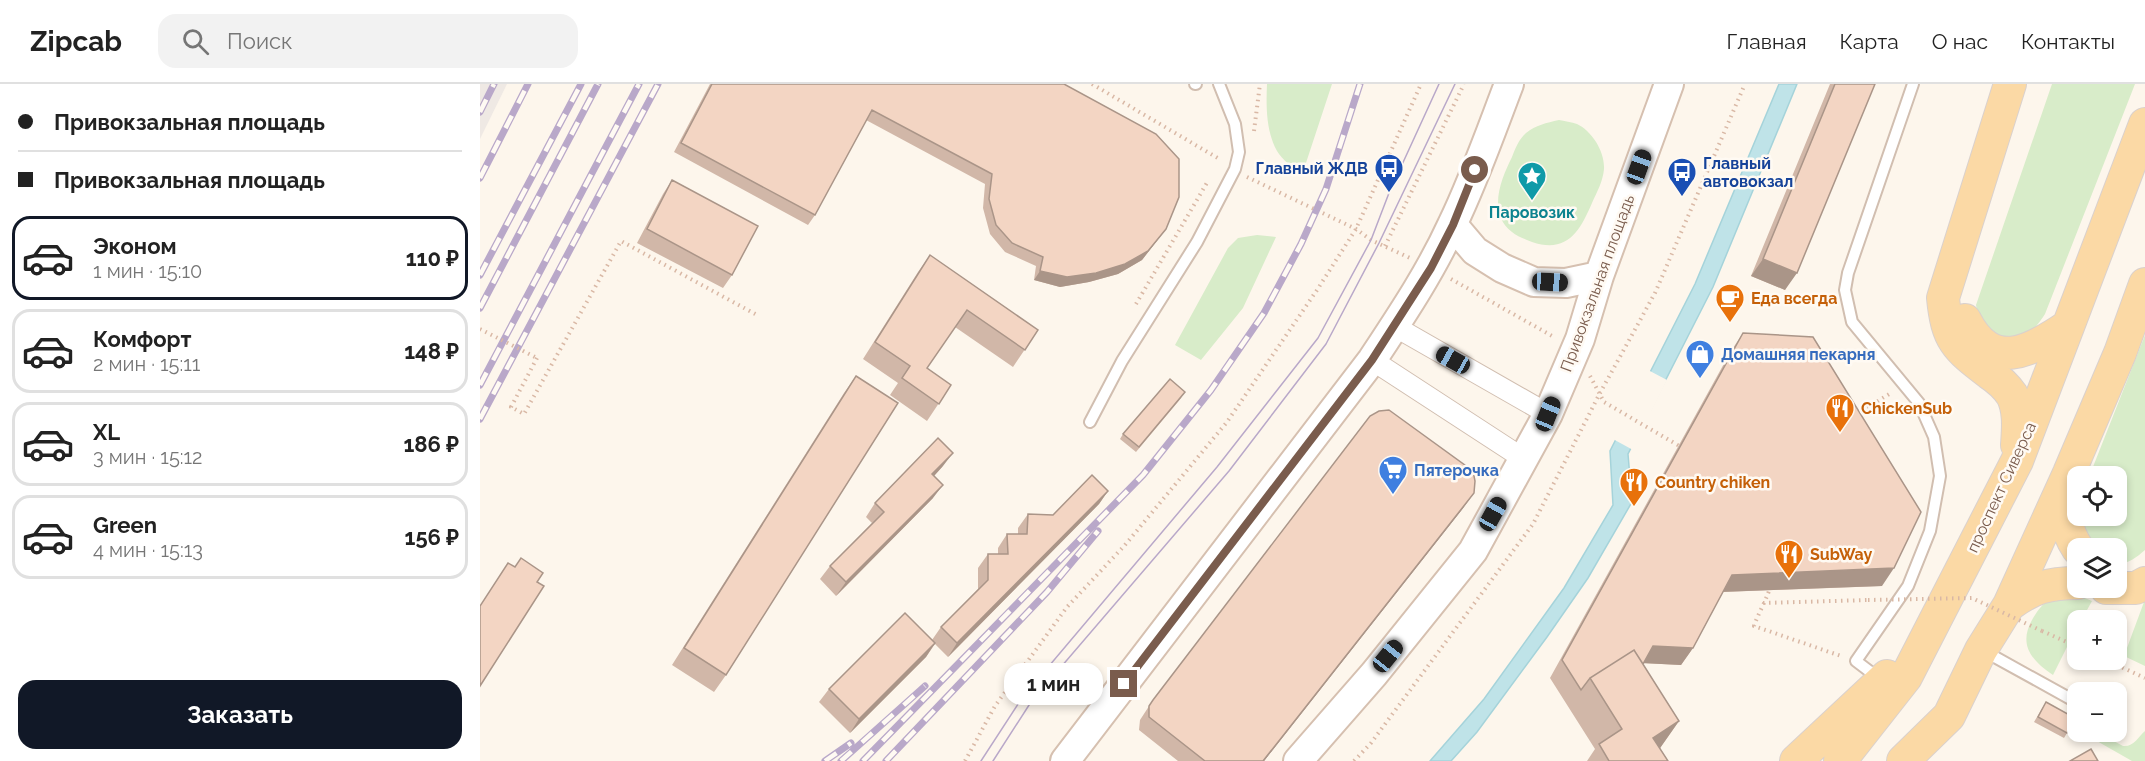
<!DOCTYPE html>
<html lang="ru">
<head>
<meta charset="utf-8">
<style>
  :root { --surface:#fff; --page:#f2f2f2; --text:#222; --muted:#767676; --line:#e0e0e0; --accent:#111827 }
  body { margin:0; font-family:Raleway,sans-serif; background:var(--page); color:var(--text); height:100vh; display:flex; flex-direction:column; font-size:22px; white-space:nowrap }
  * { box-sizing:border-box; margin:0 }
  p { font-size:20px; color:var(--muted) }
  .icon { flex:none; width:33px; height:33px; fill:none; stroke:currentColor; stroke-width:2; stroke-linecap:round; stroke-linejoin:round }
  .map { position:relative; flex:1; overflow:hidden }
  .sheet { display:flex; flex-direction:column; background:var(--surface); width:480px }
  .sheet>* { flex:none }
  .hud { display:grid; align-content:center; height:132px; padding:0 18px; background:var(--surface) }
  .buttons { position:absolute; left:1587px; top:382px; display:grid; gap:12px }
  .buttons a { display:grid; place-items:center; width:60px; height:60px; border-radius:12px; background:var(--surface); box-shadow:0 3px 9px #0003; font-size:30px }
  .end { position:absolute; width:27px; height:27px; margin:-14px; border:8px solid #7a5c4d; background:#fff; box-shadow:0 0 0 3px #fff }
  .from { border-radius:50% }
  .bubble { position:absolute; height:42px; border-radius:18px; background:var(--surface); box-shadow:0 3px 9px #0003; font-size:20px; font-weight:700; line-height:42px; text-align:center }
  .car { position:absolute; width:18px; height:36px; margin:-18px -9px; border-radius:8px; box-shadow:0 0 4px 2px #0007; background:linear-gradient(#222 24%,#8ab4d8 0 40%,#222 0 76%,#8ab4d8 0 86%,#222 0) }
  .hud b { display:flex; align-items:center; gap:21px; height:57px; font-size:22px }
  .hud b+b { border-top:2px solid var(--line) }
  .hud i { width:15px; height:15px; background:var(--text) }
  ul { padding:0; list-style:none }
  li { display:flex; align-items:center; gap:18px; height:84px; margin:0 12px 9px; padding:0 6px; border:3px solid var(--line); border-radius:18px }
  li div { flex:1 }
  li b { display:block; font-size:22px }
  li em { font-style:normal; font-weight:700 }
  li.on { border-color:var(--accent) }
  li>.icon { width:54px; height:54px; stroke-width:1.5 }
  .button { display:flex; gap:12px; margin-top:auto; padding:12px 18px }
  .button a { flex:1; height:69px; border-radius:18px; background:var(--accent); color:#fff; font-size:24px; font-weight:700; line-height:69px; text-align:center }
  header { display:flex; align-items:center; gap:36px; box-sizing:border-box; height:84px; padding:0 30px; background:var(--surface); border-bottom:2px solid var(--line) }
  header strong { font-size:28px }
  nav { display:flex; gap:33px; margin-inline-start:auto; font-size:21px }
  .search { width:420px; height:54px; background:var(--page); display:flex; align-items:center; gap:15px; box-sizing:border-box; padding:0 21px; border-radius:18px; color:var(--muted); font-size:22px }
  main { display:flex; flex:1; min-height:0 }
  .map>svg:first-child { display:block }
  .industrial { fill:#efe9e4 }
  .green { fill:#d8ecc9 }
  .water { fill:#bfe3e8; stroke:#a5d3da; stroke-width:1.5 }
  .pier { fill:#fdf6ec }
  .lines { fill:none; stroke-linecap:round; stroke-linejoin:round }
  .service-casing { stroke:#d1beb0; stroke-width:14 }
  .minor-casing { stroke:#d1beb0; stroke-width:22 }
  .secondary-casing { stroke:#d6c0b0; stroke-width:32 }
  .primary-casing { stroke:#dad1cd; stroke-width:34 }
  .path { stroke:#d9b8a5; stroke-width:4; stroke-dasharray:1.5 4.5; stroke-linecap:butt }
  .service { stroke:#fff; stroke-width:10 }
  .minor { stroke:#fff; stroke-width:20 }
  .secondary { stroke:#fff; stroke-width:28 }
  .primary { stroke:#fbd9a5; stroke-width:32 }
  .tram { stroke:#b9a8c9; stroke-width:1.5 }
  .rail-casing { stroke:#b9a8c9; stroke-width:7 }
  .rail { stroke:#fffaf3; stroke-width:4.5; stroke-dasharray:14; stroke-linecap:butt }
  .path-bridge { stroke:#d9b8a5; stroke-width:4; stroke-dasharray:1.5 4.5; stroke-linecap:butt }
  .wall { fill:#d1b7a8 }
  .shaded-wall { fill:#aa9588 }
  .building { fill:#f3d5c3; stroke:#aa9588; stroke-width:1.5 }
  .route { stroke:#7a5c4d; stroke-width:8 }
  .labels { text-anchor:middle; stroke-width:5; stroke-linejoin:round; paint-order:stroke }
  .transit-label { font-size:16px; font-weight:bold; fill:#164399; stroke:#fffaf3; text-anchor:start }
  .culture-label { font-size:16px; font-weight:bold; fill:#0d838f; stroke:#fffaf3 }
  .street-label { font-size:16px; fill:#7a5c4d; stroke:#fffaf3 }
  .food-label { font-size:16px; font-weight:bold; fill:#c56008; stroke:#fffaf3; text-anchor:start }
  .shop-label { font-size:16px; font-weight:bold; fill:#366cbe; stroke:#fffaf3; text-anchor:start }
</style>
</head>
<body>
<header>
<strong>Zipcab</strong>
<div class="search"><svg class="icon" aria-label="search" viewBox="0 0 24 24"><circle cx="10" cy="10" r="6"/><path d="M15 15l6 6"/></svg>Поиск</div>
<nav><a>Главная</a><a>Карта</a><a>О нас</a><a>Контакты</a></nav>
</header>
<main>
<section class="sheet">
<div class="hud">
<b><i class="from"></i>Привокзальная площадь</b>
<b><i></i>Привокзальная площадь</b>
</div>
<ul>
<li class="on"><svg class="icon" aria-label="car" viewBox="0 0 24 24"><path d="M5 17H2v-5l4-1 3-4h7l3 4 3 1v5h-3M9 17h6M6 11h13"/><circle cx="7" cy="17" r="2"/><circle cx="17" cy="17" r="2"/></svg><div><b>Эконом</b><p>1 мин · 15:10</p></div><em>110 ₽</em></li>
<li><svg class="icon" aria-label="car" viewBox="0 0 24 24"><path d="M5 17H2v-5l4-1 3-4h7l3 4 3 1v5h-3M9 17h6M6 11h13"/><circle cx="7" cy="17" r="2"/><circle cx="17" cy="17" r="2"/></svg><div><b>Комфорт</b><p>2 мин · 15:11</p></div><em>148 ₽</em></li>
<li><svg class="icon" aria-label="car" viewBox="0 0 24 24"><path d="M5 17H2v-5l4-1 3-4h7l3 4 3 1v5h-3M9 17h6M6 11h13"/><circle cx="7" cy="17" r="2"/><circle cx="17" cy="17" r="2"/></svg><div><b>XL</b><p>3 мин · 15:12</p></div><em>186 ₽</em></li>
<li><svg class="icon" aria-label="car" viewBox="0 0 24 24"><path d="M5 17H2v-5l4-1 3-4h7l3 4 3 1v5h-3M9 17h6M6 11h13"/><circle cx="7" cy="17" r="2"/><circle cx="17" cy="17" r="2"/></svg><div><b>Green</b><p>4 мин · 15:13</p></div><em>156 ₽</em></li>
</ul>
<div class="button"><a>Заказать</a></div>
</section>
<div class="map">
<svg width="1665" height="677" viewBox="0 0 1665 677">
  <rect width="100%" height="100%" fill="#fdf6ec"/>
  <path class="industrial" d="M0,0H27L0,55Z"/>
  <path class="green" d="M787,0H852L822,91C814,84 802,76 797,67C786,47 786,22 787,0Z
    M1572,0H1655L1565,230C1547,257 1545,253 1514,254L1499,236L1496,221Z
    M1079,36C1084,37 1092,38 1097,40C1112,47 1125,68 1124,85C1123,97 1117,108 1112,119C1100,147 1087,170 1052,158C1046,155 1037,153 1032,148C1007,129 1021,95 1032,73C1035,65 1039,55 1046,49C1056,41 1066,39 1079,36Z
    M777,151L796,153L763,224L721,276L695,261L748,164L758,154Z
    M1665,251V466C1657,473 1648,480 1637,480L1636,465H1607L1598,432H1636V393H1609Z
    M1600,512L1612,517L1601,537H1598L1597,543L1573,591C1552,577 1538,561 1552,536C1556,529 1561,521 1567,518C1575,513 1591,513 1600,512Z
    M1664,518H1665V582L1644,572Z
    M1665,647V677H1652L1601,648H1617L1643,662C1654,663 1658,653 1665,647Z"/>
  <path class="water" d="M1299,0H1317L1233,203L1148,370L1152,418L1108,494L1067,553L997,648L971,677H950L1004,615L1084,504L1133,421L1130,367L1215,200Z"/>
  <path class="pier" d="M1168,286L1187,296L1153,366L1133,355Z"/>
  <g class="lines">
    <g class="service-casing">
      <path id="service" d="M715,0H716
        M610,338L642,277L717,158L755,85L759,68L755,40L739,0
        M1504,567L1598,619
        M1401,596L1376,577L1428,502L1450,447L1460,392L1454,353L1439,319L1372,238L1365,206L1368,189L1433,0"/>
    </g>
    <g class="minor-casing">
      <path id="minor" d="M914,242L1068,330
        M892,276L1044,375"/>
    </g>
    <g class="secondary-casing">
      <path id="secondary" d="M973,141L995,167L1022,184L1054,198L1086,199L1119,192
        M585,677L892,276C921,232 950,189 972,141C994,96 1011,47 1029,0
        M818,677L894,590L993,467L1068,330L1100,255L1119,192L1189,0"/>
    </g>
    <g class="primary-casing">
      <path id="primary" d="M1530,0L1463,214C1467,256 1476,264 1509,289C1518,295 1526,302 1532,311C1540,327 1538,345 1537,361
        M1485,236C1512,289 1550,268 1588,242
        M1588,403C1585,430 1583,442 1598,465
        M1626,504H1656L1665,499
        M1529,521C1552,504 1568,499 1598,499
        M1316,677L1407,592
        M1360,677L1426,593L1537,377L1665,40
        M1423,677L1469,632L1501,566L1529,521L1589,389L1640,269L1665,200"/>
    </g>
    <path class="path" d="M612,0L741,76
      M774,47L780,0
      M767,93L876,145L891,156L930,174
      M905,162L984,0
      M971,195L1074,253
      M656,220L728,97
      M57,274L31,323L44,330L141,157L277,231
      M1110,292L1124,318L1201,363
      M1377,330L1411,309
      M1290,502C1290,509 1277,532 1274,542L1361,572
      M1283,519L1388,516
      M1562,547L1598,563
      M1626,576L1665,594
      M485,677L515,622L587,523L645,461L747,338L837,206L876,145L941,0
      M874,677L891,659L1053,440L1120,309L1175,209L1265,0"/>
    <use href="#service" class="service"/>
    <use href="#minor" class="minor"/>
    <use href="#secondary" class="secondary"/>
    <use href="#primary" class="primary"/>
    <path class="tram" d="M501,677L542,614L737,383L838,254L891,156L909,109L959,0
      M513,677L551,618L749,387L846,260L899,159L975,0"/>
    <g class="rail-casing">
      <path id="rail" d="M0,28L14,0
        M0,94L48,0
        M0,191L101,0
        M0,224L118,0
        M0,301L159,0
        M0,335L178,0
        M345,677L371,659
        M361,677L445,602
        M383,677L663,391L731,306L784,229L821,160L846,105L880,0
        M406,677L567,508L618,447"/>
    </g>
    <use href="#rail" class="rail"/>
    <path class="path-bridge" d="M0,245L57,274
      M1388,516L1492,514L1562,547"/>
  </g>
  <path class="wall" d="M230,0H584L686,145L662,176L638,190L609,198L580,203L554,196L556,182L525,168L510,150L503,124L505,100L386,36L335,131L328,141L194,68Z
    M1350,0H1395L1305,206L1271,192Z
    M192,96L252,191L243,204L157,159L183,110Z
    M450,171L558,246L533,283L475,243L447,284L471,301L447,337L410,311L418,299L383,275L438,188Z
    M1263,249L1402,502L1243,508L1213,564L1201,581L1163,579V580L1199,637L1180,664L1188,677H1107L1115,665L1070,594L1251,267Z
    M376,292L246,591L234,608L192,581L364,309Z
    M702,313L656,368L640,355L643,350Z
    M463,382L454,392L453,414L356,512L340,495L350,482L392,439L386,433L395,419Z
    M628,407L619,420L468,573L455,560L446,573L370,649L339,618L349,605L452,556L461,543L498,505V484L508,470H518V464L527,450H538V444L548,430L573,431Z
    M984,423L784,677H698L659,646L660,636L673,616Z
    M1566,618L1587,649L1584,654L1554,638Z"/>
  <path class="shaded-wall" d="M686,145L662,176L638,190L609,198L580,203L554,196L560,187Z
    M1283,175L1317,189L1305,206L1271,192Z
    M473,369L463,382L443,404L452,390Z
    M463,401L453,414L356,512L366,498Z
    M628,407L619,420L468,573L477,559Z
    M994,409L984,423L784,677H783Z
    M1414,484L1402,502L1239,508L1252,491Z
    M455,559L446,573L370,649L379,635Z
    M1173,562L1213,564L1201,581L1161,579Z
    M1199,637L1178,667L1173,654Z"/>
  <path class="building" d="M232,0H584L676,50L699,75V113L686,145L668,167L645,180L616,189L587,193L560,187L563,173L532,159L516,141L509,115L512,90L392,26L335,131L201,59Z
    M1355,0H1395L1317,189L1283,175Z
    M192,96L278,142L252,191L167,145Z
    M450,171L558,246L545,266L487,226L447,284L471,301L459,320L422,294L430,282L395,258Z
    M1263,249L1333,253L1441,428L1414,484L1252,491L1213,564L1173,562L1163,580L1154,566L1110,594L1101,606L1082,576Z
    M376,292L418,319L246,591L204,564Z
    M690,295L705,308L659,363L643,350Z
    M909,326L993,387L995,397L994,409L783,677H725L669,633V622L673,616L890,332L899,327Z
    M458,354L473,369L452,390L463,401L366,498L350,482L404,428L395,419Z
    M612,391L628,407L477,559L461,543L508,496V470H528L527,450H547L548,430L573,431Z
    M41,474L63,489L57,498L64,502L0,602V522L28,479L35,483Z
    M425,529L455,559L379,635L349,605Z
    M1154,566L1199,637L1173,654L1188,677H1129L1119,660L1142,645L1110,594Z
    M1566,618L1595,634L1587,649L1558,633Z
    M1611,665L1618,677H1590Z"/>
  <g class="lines">
    <path class="route" d="M644,600L892,276L951,184L973,141L995,86"/>
  </g>
  <defs>
    <g id="bus-pin" transform="scale(1.5)"><path d="M0 17L-7.5 6A9.5 9.5 0 1 1 7.5 6Z" fill="#1a4fb4" stroke="#fffaf3"/><path d="M-5-6H5V4H4V6H2V4H-2V6H-4V4H-5ZM-3.5-4V0h7V-4ZM-3.5 1.2v1.5H-2V1.2ZM2 1.2v1.5H3.5V1.2Z" fill="#fff"/></g>
    <g id="sight-pin" transform="scale(1.5)"><path d="M0 17L-7.5 6A9.5 9.5 0 1 1 7.5 6Z" fill="#0f9aa8" stroke="#fffaf3"/><path d="M0-6L1.8-2.2L6-1.7L2.9 1.2L3.7 5.4L0 3.3L-3.7 5.4L-2.9 1.2L-6-1.7L-1.8-2.2Z" fill="#fff"/></g>
    <g id="cafe-pin" transform="scale(1.5)"><path d="M0 17L-7.5 6A9.5 9.5 0 1 1 7.5 6Z" fill="#e8710a" stroke="#fffaf3"/><path d="M-5.5-4.5H6V0H3Q3 3.5 0 3.5H-2.5Q-5.5 3.5-5.5 0ZM3-3.2v2h1.7v-2ZM-6 4.5H4V6H-6Z" fill="#fff"/></g>
    <g id="shop-pin" transform="scale(1.5)"><path d="M0 17L-7.5 6A9.5 9.5 0 1 1 7.5 6Z" fill="#3f7fe0" stroke="#fffaf3"/><path d="M-5-2.5h2.3a2.7 3.5 0 0 1 5.4 0H5L5.5 6h-11ZM-1.5-2.5h3a1.5 2.3 0 0 0-3 0Z" fill="#fff"/></g>
    <g id="restaurant-pin" transform="scale(1.5)"><path d="M0 17L-7.5 6A9.5 9.5 0 1 1 7.5 6Z" fill="#e8710a" stroke="#fffaf3"/><path d="M-5-6h1v4h1v-4h1v4h1v-4h1v5L-1.5 .5V6h-2V.5L-5-1ZM5-6V6H3V1.5H1.5Q1.5-4 5-6Z" fill="#fff"/></g>
    <g id="supermarket-pin" transform="scale(1.5)"><path d="M0 17L-7.5 6A9.5 9.5 0 1 1 7.5 6Z" fill="#3f7fe0" stroke="#fffaf3"/><path d="M-6-5.5h2.5l.6 2H6L4.5 2H-2.5L-4.4-4H-6ZM-1.5 3.2a1.3 1.3 0 1 0 .1 0ZM3 3.2a1.3 1.3 0 1 0 .1 0Z" fill="#fff"/></g>
  </defs>
  <g fill-rule="evenodd">
    <use href="#bus-pin" x="909" y="84"/>
    <use href="#bus-pin" x="1202" y="88"/>
    <use href="#sight-pin" x="1052" y="92"/>
    <use href="#cafe-pin" x="1250" y="214"/>
    <use href="#shop-pin" x="1220" y="270"/>
    <use href="#restaurant-pin" x="1360" y="324"/>
    <use href="#supermarket-pin" x="913" y="386"/>
    <use href="#restaurant-pin" x="1154" y="398"/>
    <use href="#restaurant-pin" x="1309" y="470"/>
  </g>
  <g class="labels">
    <g class="transit-label">
      <text x="1223" y="85">Главный<tspan x="1223" dy="18">автовокзал</tspan></text>
      <text x="888" y="90" text-anchor="end">Главный ЖДВ</text>
    </g>
    <g class="culture-label">
      <text x="1052" y="134">Паровозик</text>
    </g>
    <g class="street-label">
      <text transform="translate(1117 199) rotate(-70)" y="6">Привокзальная площадь</text>
      <text transform="translate(1521 403) rotate(-65)" y="6">проспект Сиверса</text>
    </g>
    <g class="food-label">
      <text x="1271" y="220">Еда всегда</text>
      <text x="1381" y="330">ChickenSub</text>
      <text x="1175" y="404">Country chiken</text>
      <text x="1330" y="476">SubWay</text>
    </g>
    <g class="shop-label">
      <text x="1241" y="276">Домашняя пекарня</text>
      <text x="934" y="392">Пятерочка</text>
    </g>
  </g>
</svg>
<div class="buttons">
<a><svg class="icon" aria-label="locate" viewBox="0 0 24 24"><circle cx="12" cy="12" r="6"/><path d="M12 2v4M12 18v4M2 12h4M18 12h4"/></svg></a>
<a><svg class="icon" aria-label="layers" viewBox="0 0 24 24"><path d="M12 4l9 5-9 5-9-5zM3 14l9 5 9-5"/></svg></a>
<a>+</a>
<a>−</a>
</div>
<i class="end from" style="left:995px;top:86px"></i>
<i class="end" style="left:644px;top:600px"></i>
<div class="bubble" style="left:524px;top:579px;width:99px">1 мин</div>
<i class="car" style="left:1159px;top:83px;rotate:20deg"></i>
<i class="car" style="left:1070px;top:198px;rotate:93deg"></i>
<i class="car" style="left:973px;top:276px;rotate:299deg"></i>
<i class="car" style="left:1068px;top:330px;rotate:22deg"></i>
<i class="car" style="left:1013px;top:430px;rotate:29deg"></i>
<i class="car" style="left:908px;top:572px;rotate:39deg"></i>
</div>
</main>
</body>
</html>
